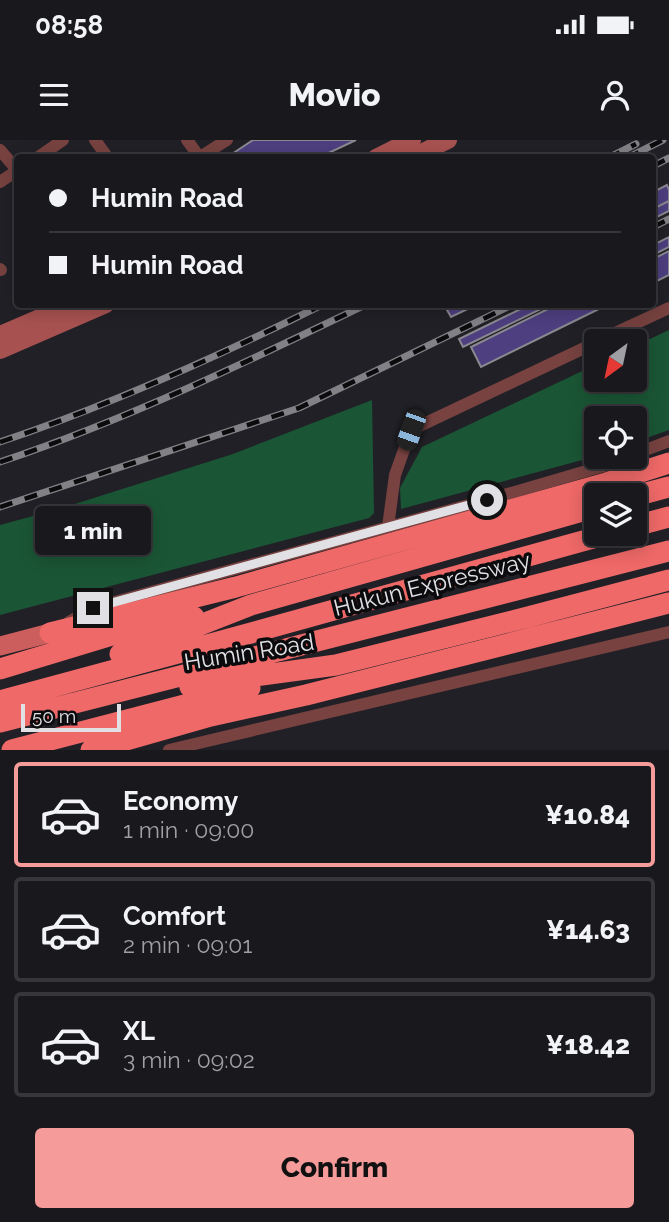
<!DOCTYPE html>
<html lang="en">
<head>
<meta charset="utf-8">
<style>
  :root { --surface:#19181c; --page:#222125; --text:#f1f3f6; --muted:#9fa0a3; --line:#37373b; --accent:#f59b9a }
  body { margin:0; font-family:Raleway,sans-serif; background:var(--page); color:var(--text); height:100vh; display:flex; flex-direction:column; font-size:26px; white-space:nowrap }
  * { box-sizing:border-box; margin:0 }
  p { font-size:23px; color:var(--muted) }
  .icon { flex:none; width:38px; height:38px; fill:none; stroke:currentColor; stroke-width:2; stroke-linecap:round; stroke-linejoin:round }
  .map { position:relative; height:610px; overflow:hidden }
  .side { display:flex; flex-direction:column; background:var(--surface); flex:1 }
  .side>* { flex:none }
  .top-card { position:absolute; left:14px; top:14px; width:642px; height:154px; border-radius:7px; box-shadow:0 4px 18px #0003,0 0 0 2px var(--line); display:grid; align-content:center; height:154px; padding:0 35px; background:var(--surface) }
  .needle { width:46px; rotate:213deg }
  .controls { position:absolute; left:584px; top:189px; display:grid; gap:14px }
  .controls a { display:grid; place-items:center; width:63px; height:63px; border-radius:7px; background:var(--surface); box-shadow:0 4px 18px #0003,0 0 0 2px var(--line); font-size:35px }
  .scale { position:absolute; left:21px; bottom:18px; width:100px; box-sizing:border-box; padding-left:7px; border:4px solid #e1e1e5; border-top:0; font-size:19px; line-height:24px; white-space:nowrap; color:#e1e1e5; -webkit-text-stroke:5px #0b0a0d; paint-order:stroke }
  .end { position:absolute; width:32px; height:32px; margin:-16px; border:9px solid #e1e1e5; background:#111; box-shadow:0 0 0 4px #111 }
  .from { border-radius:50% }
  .bubble { position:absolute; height:49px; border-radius:7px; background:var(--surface); box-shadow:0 4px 18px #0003,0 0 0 2px var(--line); font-size:23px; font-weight:800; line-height:49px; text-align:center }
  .car { position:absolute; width:21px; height:42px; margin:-21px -10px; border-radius:9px; box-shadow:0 0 5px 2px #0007; background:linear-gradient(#222 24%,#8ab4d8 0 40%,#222 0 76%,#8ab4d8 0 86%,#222 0) }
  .top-card b { display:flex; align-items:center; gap:24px; height:66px; font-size:26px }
  .top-card b+b { border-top:2px solid var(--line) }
  .top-card i { width:18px; height:18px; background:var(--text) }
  ul { padding:12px 0 0; list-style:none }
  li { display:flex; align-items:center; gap:21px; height:105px; margin:0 14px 10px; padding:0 21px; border:4px solid var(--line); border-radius:7px }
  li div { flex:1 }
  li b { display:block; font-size:26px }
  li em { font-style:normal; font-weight:800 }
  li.current { border-color:var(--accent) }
  li>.icon { width:63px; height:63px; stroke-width:1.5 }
  .cta { display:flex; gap:14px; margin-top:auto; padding:14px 35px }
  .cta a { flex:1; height:80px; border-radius:7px; background:var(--accent); color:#111; font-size:28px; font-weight:800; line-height:80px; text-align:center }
  .status { display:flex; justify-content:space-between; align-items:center; height:49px; padding:0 35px; background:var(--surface); direction:ltr }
  .status svg { height:19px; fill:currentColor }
  header { display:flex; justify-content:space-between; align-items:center; height:91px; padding:0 35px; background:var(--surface); font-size:32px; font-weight:800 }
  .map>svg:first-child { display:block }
  .green { fill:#1a5635 }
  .building { fill:#4e3f80; stroke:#8a8990; stroke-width:2 }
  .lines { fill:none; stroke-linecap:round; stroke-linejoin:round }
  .street { stroke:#774240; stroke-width:12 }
  .secondary { stroke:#a75251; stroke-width:18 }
  .primary { stroke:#cc5e5d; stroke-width:19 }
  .highway { stroke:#ee6968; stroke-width:21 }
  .rail-casing { stroke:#828186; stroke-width:7 }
  .rail { stroke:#0b0a0d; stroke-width:4.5; stroke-dasharray:13; stroke-linecap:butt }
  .route { stroke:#e1e1e5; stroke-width:9 }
  .labels { text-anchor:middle; stroke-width:7; stroke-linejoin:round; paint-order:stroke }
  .street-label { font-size:23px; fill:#e1e1e5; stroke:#0b0a0d }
</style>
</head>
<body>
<div class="status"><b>08:58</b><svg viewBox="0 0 49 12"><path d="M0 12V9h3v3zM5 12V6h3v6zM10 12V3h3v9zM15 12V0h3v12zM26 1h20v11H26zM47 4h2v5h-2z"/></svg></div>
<header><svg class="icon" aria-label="menu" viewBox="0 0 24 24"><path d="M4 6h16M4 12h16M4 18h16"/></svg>Movio<svg class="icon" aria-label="person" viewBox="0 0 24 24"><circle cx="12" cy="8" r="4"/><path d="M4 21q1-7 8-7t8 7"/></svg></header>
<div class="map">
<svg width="669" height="610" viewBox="0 0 669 610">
  <rect width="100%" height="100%" fill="#212026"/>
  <path class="green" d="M669,190V290L635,302V278H597V316L401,369L400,348L422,307L597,224V240H635V206Z
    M372,260L374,373L369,378L0,475V385L59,369L233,314Z"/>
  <path class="building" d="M253,0H356L318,18H226Z
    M667,45L669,50V61L653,69V52Z
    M669,61V71L653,79V69Z
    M669,97V107L653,115V105Z
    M669,111V135L653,143V119Z
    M458,164H478L451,177L447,170Z
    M531,164H551L463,207L459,199Z
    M558,164H609L481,227L471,207Z"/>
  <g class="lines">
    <path class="street" d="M95,0L108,18
      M187,0L200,18
      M0,10L18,31
      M200,17L227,0
      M37,18L63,0
      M0,42L18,30
      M0,129L1,130
      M598,201L669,168
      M635,314L669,301
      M388,387L395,335L411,290L597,202
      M69,482L93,468L487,360L607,325L628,317
      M169,610C336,569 503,532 669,492"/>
    <path class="secondary" d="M376,18L412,0
      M411,18L448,0
      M0,195L72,164
      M0,210L106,164"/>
    <path class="primary" d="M0,506L50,493"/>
    <path class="highway" d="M635,356L669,347
      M635,386L669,377
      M50,493L236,447L606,343L669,323
      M120,514L139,509L251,465L597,367
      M0,529L132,489L194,477
      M190,547L205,543L336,525L528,477L669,440
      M0,561L211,504L608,394
      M0,582L669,411
      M12,610L250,548
      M91,610L211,576L306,555L669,463"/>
    <g class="rail-casing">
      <path id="rail" d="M608,18L636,4
        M627,18L663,0
        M653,26L669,18
        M653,87L669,79
        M0,302C111,265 219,216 324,164
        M0,322C126,280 247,222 367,164
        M0,367L299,268L514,164"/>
    </g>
    <use href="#rail" class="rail"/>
  </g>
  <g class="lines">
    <path class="route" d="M93,468L487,360"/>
  </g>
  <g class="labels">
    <g class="street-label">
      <text transform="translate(432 444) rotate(-14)" y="8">Hukun Expressway</text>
      <text transform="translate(249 512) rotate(-9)" y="8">Humin Road</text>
    </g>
  </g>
</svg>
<div class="controls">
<a><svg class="needle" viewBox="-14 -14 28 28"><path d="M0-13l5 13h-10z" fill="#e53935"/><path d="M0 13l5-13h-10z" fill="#9fa0a3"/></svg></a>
<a><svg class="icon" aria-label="locate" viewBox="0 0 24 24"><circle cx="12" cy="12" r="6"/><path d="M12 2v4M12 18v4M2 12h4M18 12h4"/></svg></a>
<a><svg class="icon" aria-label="layers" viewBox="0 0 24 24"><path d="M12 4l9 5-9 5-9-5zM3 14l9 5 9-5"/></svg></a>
</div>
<div class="scale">50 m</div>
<i class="end from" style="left:487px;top:360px"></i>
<i class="end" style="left:93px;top:468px"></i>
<div class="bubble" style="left:35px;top:366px;width:116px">1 min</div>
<i class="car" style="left:411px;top:290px;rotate:200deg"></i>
<div class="top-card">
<b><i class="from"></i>Humin Road</b>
<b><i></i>Humin Road</b>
</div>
</div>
<section class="side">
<ul>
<li class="current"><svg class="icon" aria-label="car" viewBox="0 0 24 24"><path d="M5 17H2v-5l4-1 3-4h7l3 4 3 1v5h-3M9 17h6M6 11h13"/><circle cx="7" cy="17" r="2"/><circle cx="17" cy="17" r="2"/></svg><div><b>Economy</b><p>1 min · 09:00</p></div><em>¥10.84</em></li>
<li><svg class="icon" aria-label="car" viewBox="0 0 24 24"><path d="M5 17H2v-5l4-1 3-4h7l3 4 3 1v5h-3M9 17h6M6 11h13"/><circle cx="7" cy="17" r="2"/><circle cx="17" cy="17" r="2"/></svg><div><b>Comfort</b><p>2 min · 09:01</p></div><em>¥14.63</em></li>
<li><svg class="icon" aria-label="car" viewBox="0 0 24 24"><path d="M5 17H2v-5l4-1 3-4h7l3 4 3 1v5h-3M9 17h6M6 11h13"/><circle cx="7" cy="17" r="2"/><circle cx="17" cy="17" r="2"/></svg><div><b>XL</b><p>3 min · 09:02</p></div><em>¥18.42</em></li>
</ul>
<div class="cta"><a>Confirm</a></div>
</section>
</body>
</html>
